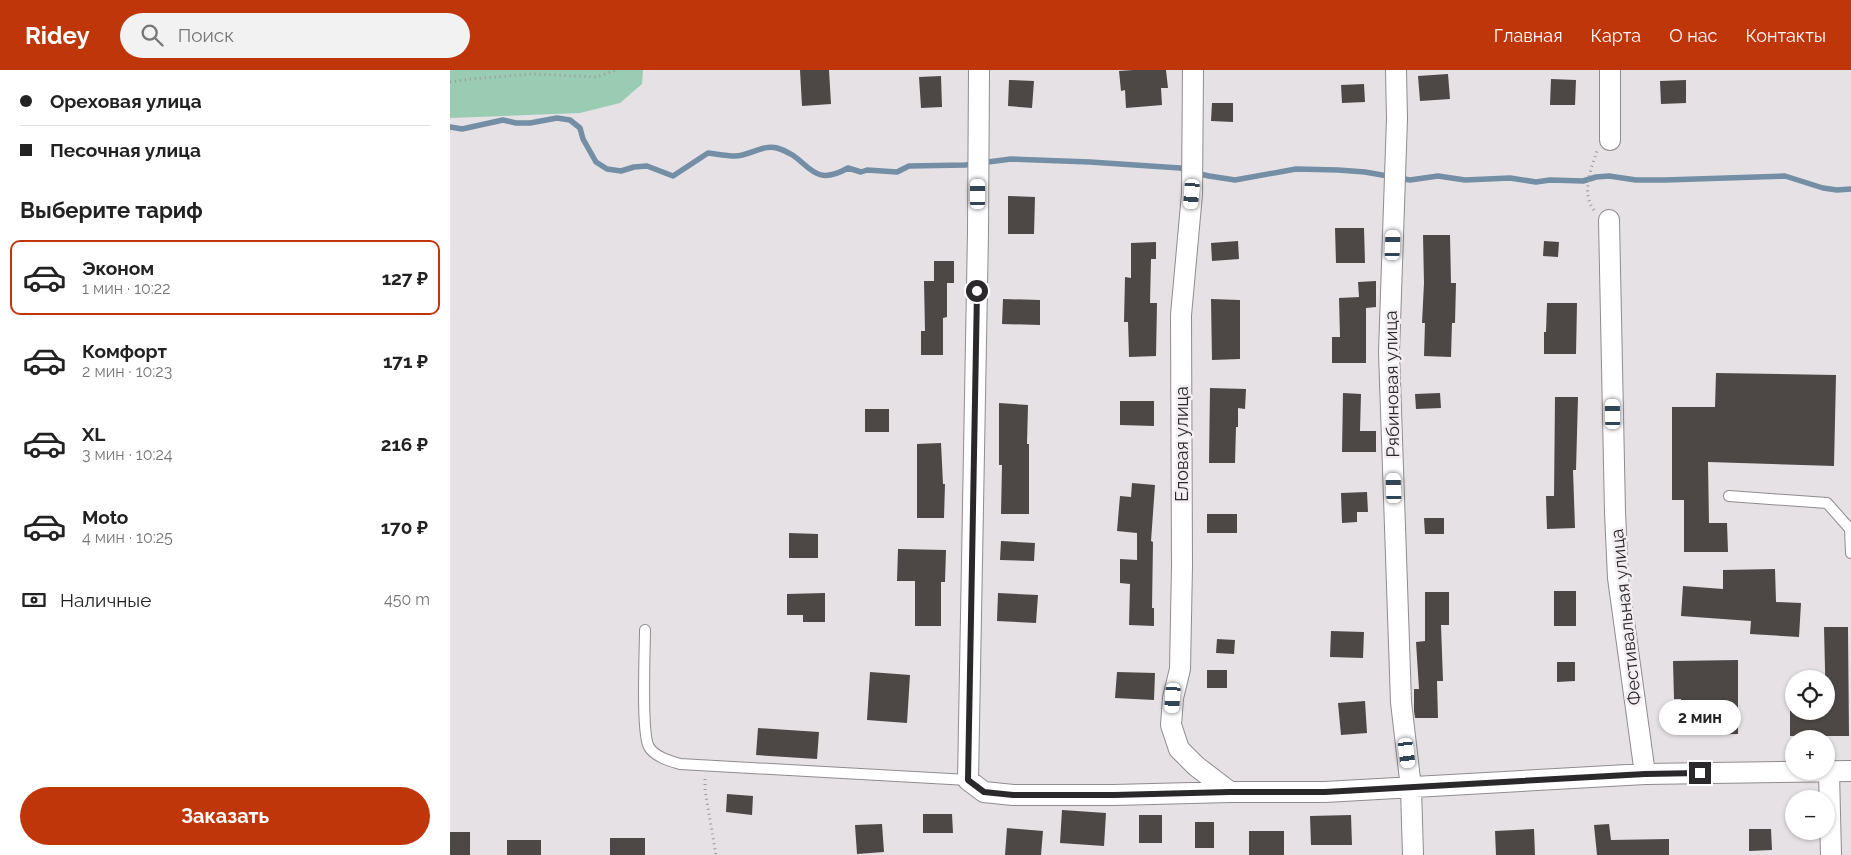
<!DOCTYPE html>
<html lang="ru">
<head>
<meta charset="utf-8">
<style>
  :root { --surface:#fff; --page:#f2f2f2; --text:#222; --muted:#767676; --line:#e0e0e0; --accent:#bf360a }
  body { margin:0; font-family:Raleway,sans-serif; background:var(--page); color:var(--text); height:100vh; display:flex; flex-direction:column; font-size:19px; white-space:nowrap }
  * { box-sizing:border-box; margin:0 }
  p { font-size:16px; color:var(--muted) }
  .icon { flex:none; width:28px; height:28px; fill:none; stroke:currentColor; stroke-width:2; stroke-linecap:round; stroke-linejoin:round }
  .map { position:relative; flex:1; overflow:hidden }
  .details { display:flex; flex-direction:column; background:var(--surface); width:450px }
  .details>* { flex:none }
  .banner { display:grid; align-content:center; height:110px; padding:0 20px; background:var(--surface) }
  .fabs { position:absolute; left:1335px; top:600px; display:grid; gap:10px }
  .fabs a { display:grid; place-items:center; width:50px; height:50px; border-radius:50%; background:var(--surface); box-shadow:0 1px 4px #0004; font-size:25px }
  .end { position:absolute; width:22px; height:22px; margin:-11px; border:6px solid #2a282a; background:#fff; box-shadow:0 0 0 2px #fff }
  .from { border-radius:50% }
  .bubble { position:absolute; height:35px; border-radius:18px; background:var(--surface); box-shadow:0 1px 4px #0004; font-size:16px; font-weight:700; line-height:35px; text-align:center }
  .car { position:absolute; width:15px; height:30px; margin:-15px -8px; border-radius:6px; box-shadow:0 0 4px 1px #0007; background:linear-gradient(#fff 24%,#345 0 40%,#fff 0 76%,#345 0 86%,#fff 0) }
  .banner b { display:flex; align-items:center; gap:18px; height:48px; font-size:19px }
  .banner b+b { border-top:1px solid var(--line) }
  .banner i { width:12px; height:12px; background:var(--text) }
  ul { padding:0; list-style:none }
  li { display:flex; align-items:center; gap:15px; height:75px; margin:0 10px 8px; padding:0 10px; border:2px solid transparent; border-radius:10px }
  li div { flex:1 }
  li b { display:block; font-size:19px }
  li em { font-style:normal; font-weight:700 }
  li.active { border-color:var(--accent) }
  li>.icon { width:45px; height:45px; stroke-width:1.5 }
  h2 { padding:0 20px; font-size:22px; line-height:60px }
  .pay { display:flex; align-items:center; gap:12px; height:55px; padding:0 20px; font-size:19px }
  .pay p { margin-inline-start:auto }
  .cta { display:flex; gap:10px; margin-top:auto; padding:10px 20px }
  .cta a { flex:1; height:58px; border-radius:30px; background:var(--accent); color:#fff; font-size:20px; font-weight:700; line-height:58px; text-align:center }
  header { display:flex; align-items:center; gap:30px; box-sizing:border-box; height:70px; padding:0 25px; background:var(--accent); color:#fff }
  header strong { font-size:24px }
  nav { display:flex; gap:28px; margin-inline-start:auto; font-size:18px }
  .search { width:350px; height:45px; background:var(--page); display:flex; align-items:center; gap:12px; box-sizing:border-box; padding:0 18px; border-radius:28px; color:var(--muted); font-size:19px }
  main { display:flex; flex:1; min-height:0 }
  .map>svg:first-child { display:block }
  .green { fill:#9acbb3 }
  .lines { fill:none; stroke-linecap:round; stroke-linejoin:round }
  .stream { stroke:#738ea5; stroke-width:5.5 }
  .building { fill:#4d4846 }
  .lane-casing { stroke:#908b90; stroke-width:12 }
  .street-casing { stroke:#908b90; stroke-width:22 }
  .path { stroke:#9b989b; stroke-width:3; stroke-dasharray:1 4; stroke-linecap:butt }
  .lane { stroke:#fff; stroke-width:10 }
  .street { stroke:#fff; stroke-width:20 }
  .route { stroke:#2a282a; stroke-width:6 }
  .labels { text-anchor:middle; stroke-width:5; stroke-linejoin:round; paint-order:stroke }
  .street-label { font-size:18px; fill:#2a282a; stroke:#f3eef2 }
</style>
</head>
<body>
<header>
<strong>Ridey</strong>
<div class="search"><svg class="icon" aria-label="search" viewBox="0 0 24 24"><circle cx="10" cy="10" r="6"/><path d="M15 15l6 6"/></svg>Поиск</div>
<nav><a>Главная</a><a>Карта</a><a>О нас</a><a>Контакты</a></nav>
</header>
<main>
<section class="details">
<div class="banner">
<b><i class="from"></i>Ореховая улица</b>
<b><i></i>Песочная улица</b>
</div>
<h2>Выберите тариф</h2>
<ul>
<li class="active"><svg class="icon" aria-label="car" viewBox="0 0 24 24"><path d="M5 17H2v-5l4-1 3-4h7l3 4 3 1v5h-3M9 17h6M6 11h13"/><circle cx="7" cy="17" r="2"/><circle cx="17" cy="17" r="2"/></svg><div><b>Эконом</b><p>1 мин · 10:22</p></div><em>127 ₽</em></li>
<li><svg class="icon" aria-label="car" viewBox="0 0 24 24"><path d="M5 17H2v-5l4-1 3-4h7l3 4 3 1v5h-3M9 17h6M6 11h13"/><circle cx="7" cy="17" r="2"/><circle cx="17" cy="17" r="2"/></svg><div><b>Комфорт</b><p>2 мин · 10:23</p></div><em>171 ₽</em></li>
<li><svg class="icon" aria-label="car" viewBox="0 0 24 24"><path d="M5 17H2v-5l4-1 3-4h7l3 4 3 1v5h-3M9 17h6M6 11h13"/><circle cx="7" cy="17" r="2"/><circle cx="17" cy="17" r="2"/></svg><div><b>XL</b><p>3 мин · 10:24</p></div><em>216 ₽</em></li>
<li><svg class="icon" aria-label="car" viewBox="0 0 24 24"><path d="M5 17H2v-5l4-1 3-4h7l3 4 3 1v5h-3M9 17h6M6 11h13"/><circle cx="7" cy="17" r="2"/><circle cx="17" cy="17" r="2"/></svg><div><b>Moto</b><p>4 мин · 10:25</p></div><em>170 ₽</em></li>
</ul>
<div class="pay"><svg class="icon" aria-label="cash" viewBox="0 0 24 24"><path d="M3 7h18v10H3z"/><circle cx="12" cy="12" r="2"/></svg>Наличные<p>450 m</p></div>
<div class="cta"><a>Заказать</a></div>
</section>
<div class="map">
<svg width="1401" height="785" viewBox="0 0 1401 785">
  <rect width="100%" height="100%" fill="#e5e1e5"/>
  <path class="green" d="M0,0H193L192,14L170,33L130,43L0,48Z"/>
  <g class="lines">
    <path class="stream" d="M0,57L12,59L53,50L66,53H80L107,48L120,50L130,58L133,69L146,92L157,99L171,101L184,97L197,96L223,106L258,83C267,84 276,86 285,86C299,86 313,74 327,78C360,87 359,120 398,98L411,102L417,100L447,102L459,96L515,95L561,89L640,92L730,98L737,100
      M746,103L759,106L785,110L846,99L888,100L915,102L960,110L988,106L1015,110L1060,108L1086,112L1100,110L1133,111L1146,107L1159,106L1186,110H1215L1335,106L1373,118L1387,120L1401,119"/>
  </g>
  <path class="building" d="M350,0H379L381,34L352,36Z
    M683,0H716L718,18H711L712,35L676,38L675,20L671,21L669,1Z
    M998,4L1000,29L970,31L968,6Z
    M491,6L492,37L471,38L469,7Z
    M1101,9L1126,10L1125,35H1100Z
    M559,10L584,11L582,38L558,36Z
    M1236,10V33L1211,34L1210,11Z
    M914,14L915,32L892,33L891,15Z
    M762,33H783V52L761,51Z
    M558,126L585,127L584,164H558Z
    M885,158H914L915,193H886Z
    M973,165H1000L1001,213H1006L1005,253H1002L1001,287L974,286L975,253H972L974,213Z
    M788,171L789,189L762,191L761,173Z
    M1094,171L1109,172L1108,187L1093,186Z
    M706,172V189H701L700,233H707L706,286L679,287L678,252H674L675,207L681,208V173Z
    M484,191H504V213H497V247L493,248V285H471V261H475L474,211H484Z
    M926,211V237L916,238V293H882V267H890L889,228L909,227L908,212Z
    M553,229L590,230V255L552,254Z
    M761,229L790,230V289L762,290Z
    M1097,233H1127L1126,284H1094V262H1096Z
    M1266,303L1386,305L1384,396L1258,392L1259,453H1277L1278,482H1234V430H1222V337H1265Z
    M760,318L796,319L795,339L788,338V357H786L785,393H759Z
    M893,323L911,324L910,361H926V382H892Z
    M990,323L991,338L966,339L965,324Z
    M1105,327H1128L1126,400H1123L1125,458L1097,459L1096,426H1104Z
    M670,331H704V356L670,355Z
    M549,333L578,335L577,374H579V444H551L552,395H549Z
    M415,339H439V362H415Z
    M491,373L493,414H495L494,448H467V374Z
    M682,413L705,415L701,471L703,472L702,538H704V556L679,555L680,514L670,513V489L687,490V463L667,461L670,426L681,427Z
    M917,422L918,442H907V452L892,453L891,423Z
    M757,444H787V463H757Z
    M974,448H994V464H975Z
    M339,463L368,464V488H339Z
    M551,471L585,473L584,491L550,490Z
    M448,479L496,480L495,512H491V556H465V511H447Z
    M1325,499L1326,532L1351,533L1349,567L1300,564L1301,551L1231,546L1233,516L1273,519V500Z
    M1104,521H1126V556H1104Z
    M975,522H999V555H991L993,611H987L988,648H965L964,641V619H969L966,572L975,571Z
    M375,523V552H353V545H337V524Z
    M548,523L588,525L586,553L547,551Z
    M1374,557H1398L1399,666H1340V641H1376Z
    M881,561L914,562L913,588L880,587Z
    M767,569L785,570L784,584L766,583Z
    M1288,590V664L1232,665L1231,629H1224L1223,591Z
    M1107,592H1125V611L1107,612Z
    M757,600H777V618H757Z
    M420,602L460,605L457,653L417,650Z
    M667,602L705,603L704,630L665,628Z
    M915,631L917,663L891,665L888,633Z
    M308,658L369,662L367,689L306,685Z
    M277,724L303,726L302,745L276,742Z
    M612,740L656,743L654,776L610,773Z
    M473,744H502L503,763H473Z
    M689,745H712V773H689Z
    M901,745L902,775H861L860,746Z
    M745,752H764V778H745Z
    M432,754L434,782L407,784L405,755Z
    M1159,754L1161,770L1219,769V785H1147L1144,755Z
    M557,758L593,761L591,785H555Z
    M1084,759L1085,785H1046L1045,761Z
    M1299,759H1321L1322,780L1299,781Z
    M799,761H834V785H799Z
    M0,762H20V785H0Z
    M160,768H195V785H160Z
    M57,770H91V785H57Z"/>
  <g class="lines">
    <g class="lane-casing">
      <path id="lane" d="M1279,426L1377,433L1400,459L1401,483
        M195,560C195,580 191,664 199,677C205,687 220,691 230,694L518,710"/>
    </g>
    <g class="street-casing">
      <path id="street" d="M529,0L528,162L518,710L534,722L563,725H664L780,722H875L1195,704L1401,701
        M743,0L742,124L731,245L732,496L730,599L723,628L721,655L729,679L746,696L780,722
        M946,0L947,48L939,282L951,632L961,718L963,785
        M1160,70V0
        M1159,150L1165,442L1168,508L1195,704
        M1379,702L1381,785"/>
    </g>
    <path class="path" d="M0,12L20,9L82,4L147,7L166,0
      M1144,140C1131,123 1141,99 1147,81
      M255,709V720L266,785"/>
    <use href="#lane" class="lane"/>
    <use href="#street" class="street"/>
  </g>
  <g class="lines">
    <path class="route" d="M527,221L518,710L534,722L563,725H664L780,722H875L1195,704L1250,703"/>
  </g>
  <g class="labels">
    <g class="street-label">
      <text transform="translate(942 314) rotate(-91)" y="6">Рябиновая улица</text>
      <text transform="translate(732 374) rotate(-90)" y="6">Еловая улица</text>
      <text transform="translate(1176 547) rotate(-96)" y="6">Фестивальная улица</text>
    </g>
  </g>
</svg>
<div class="fabs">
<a><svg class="icon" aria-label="locate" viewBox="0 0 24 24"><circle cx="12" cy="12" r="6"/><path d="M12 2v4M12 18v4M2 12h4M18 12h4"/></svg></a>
<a>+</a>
<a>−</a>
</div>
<i class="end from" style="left:527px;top:221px"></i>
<i class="end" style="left:1250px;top:703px"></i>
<div class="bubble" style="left:1209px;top:630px;width:82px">2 мин</div>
<i class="car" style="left:528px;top:124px;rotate:0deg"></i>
<i class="car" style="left:742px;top:124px;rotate:185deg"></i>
<i class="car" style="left:943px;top:175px;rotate:2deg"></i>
<i class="car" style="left:1163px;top:344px;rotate:359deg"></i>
<i class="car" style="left:944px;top:418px;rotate:358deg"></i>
<i class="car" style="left:723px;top:628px;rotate:184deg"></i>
<i class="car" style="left:957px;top:683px;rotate:173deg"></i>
</div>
</main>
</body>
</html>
